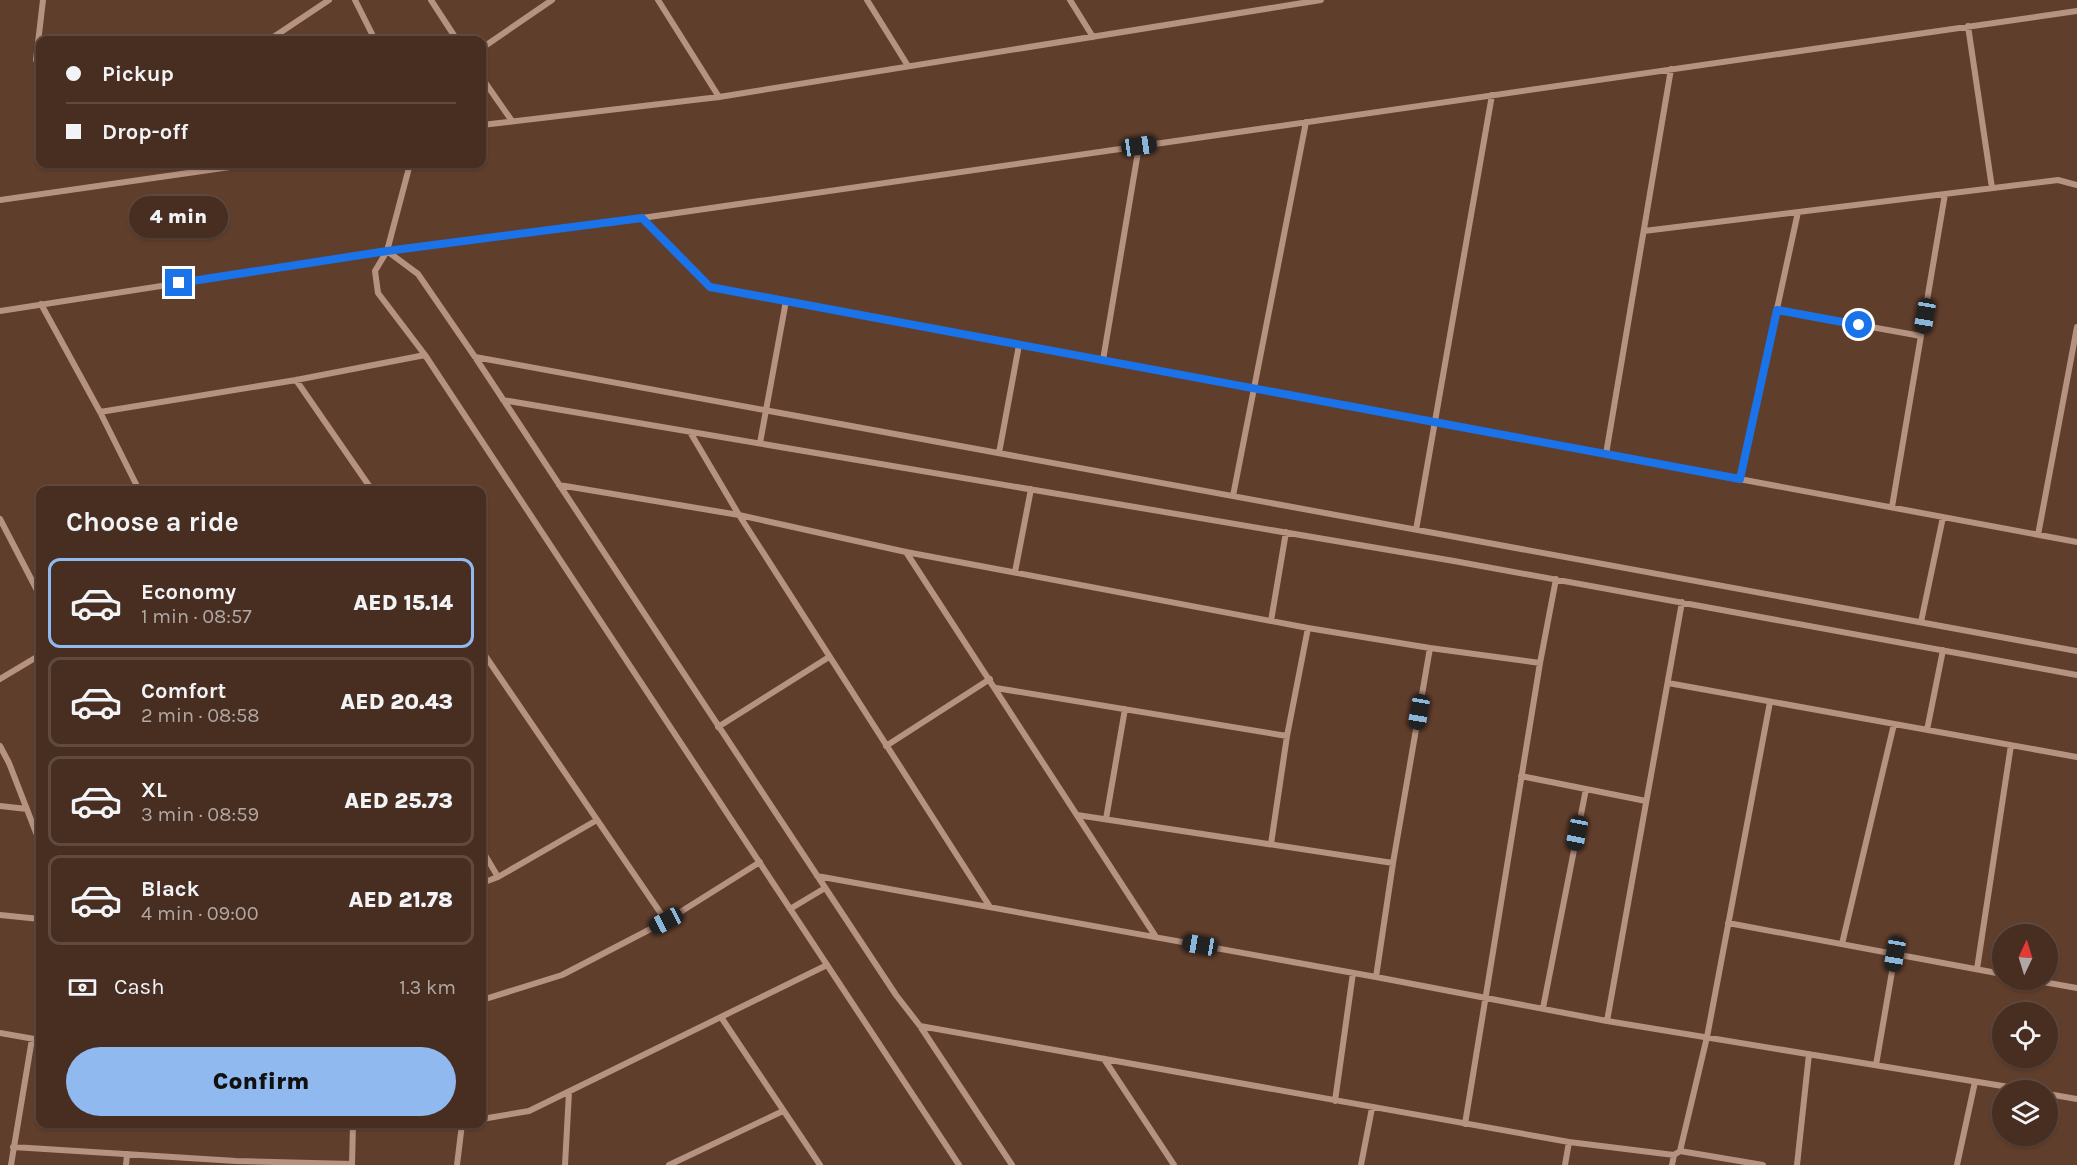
<!DOCTYPE html>
<html lang="en">
<head>
<meta charset="utf-8">
<style>
  :root { --surface:#482e21; --page:#4f362a; --text:#f1f3f6; --muted:#b1a8a5; --line:#604a3f; --accent:#90b9f0 }
  body { margin:0; font-family:Karla,sans-serif; background:var(--page); color:var(--text); height:100vh; display:flex; flex-direction:column; font-size:22px; white-space:nowrap }
  * { box-sizing:border-box; margin:0 }
  p { font-size:20px; color:var(--muted) }
  .icon { flex:none; width:33px; height:33px; fill:none; stroke:currentColor; stroke-width:2; stroke-linecap:round; stroke-linejoin:round }
  .map { position:relative; flex:1; overflow:hidden }
  .sheet { position:absolute; left:36px; top:486px; width:450px; height:642px; display:flex; flex-direction:column; background:var(--surface); border-radius:12px; box-shadow:0 2px 4px #0004,0 0 0 2px var(--line) }
  .sheet>* { flex:none }
  .banner { position:absolute; left:36px; top:36px; width:450px; height:132px; border-radius:12px; box-shadow:0 2px 4px #0004,0 0 0 2px var(--line); display:grid; align-content:center; height:132px; padding:0 30px; background:var(--surface) }
  .needle { width:39px; rotate:4deg }
  .controls { position:absolute; left:1992px; top:924px; display:grid; gap:12px }
  .controls a { display:grid; place-items:center; width:66px; height:66px; border-radius:50%; background:var(--surface); box-shadow:0 2px 4px #0004,0 0 0 2px var(--line); font-size:30px }
  .end { position:absolute; width:27px; height:27px; margin:-14px; border:8px solid #1a73e8; background:#fff; box-shadow:0 0 0 3px #fff }
  .from { border-radius:50% }
  .bubble { position:absolute; height:42px; border-radius:21px; background:var(--surface); box-shadow:0 2px 4px #0004,0 0 0 2px var(--line); font-size:20px; font-weight:800; line-height:42px; text-align:center }
  .car { position:absolute; width:18px; height:36px; margin:-18px -9px; border-radius:8px; box-shadow:0 0 4px 2px #0007; background:linear-gradient(#222 24%,#8ab4d8 0 40%,#222 0 76%,#8ab4d8 0 86%,#222 0) }
  .banner b { display:flex; align-items:center; gap:21px; height:57px; font-size:22px }
  .banner b+b { border-top:2px solid var(--line) }
  .banner i { width:15px; height:15px; background:var(--text) }
  ul { padding:0; list-style:none }
  li { display:flex; align-items:center; gap:18px; height:90px; margin:0 12px 9px; padding:0 18px; border:3px solid var(--line); border-radius:12px }
  li div { flex:1 }
  li b { display:block; font-size:22px }
  li em { font-style:normal; font-weight:800 }
  li.current { border-color:var(--accent) }
  li>.icon { width:54px; height:54px; stroke-width:1.5 }
  h2 { padding:0 30px; font-size:27px; line-height:72px }
  .pay { display:flex; align-items:center; gap:15px; height:66px; padding:0 30px; font-size:22px }
  .pay p { margin-inline-start:auto }
  .primary-button { display:flex; gap:12px; margin-top:auto; padding:12px 30px }
  .primary-button a { flex:1; height:69px; border-radius:36px; background:var(--accent); color:#111; font-size:24px; font-weight:800; line-height:69px; text-align:center }
  .map>svg:first-child { display:block }
  .lines { fill:none; stroke-linecap:round; stroke-linejoin:round }
  .street { stroke:#b69280; stroke-width:6 }
  .route { stroke:#1a73e8; stroke-width:8 }
</style>
</head>
<body>
<div class="map">
<svg width="2077" height="1165" viewBox="0 0 2077 1165">
  <rect width="100%" height="100%" fill="#603e2c"/>
  <g class="lines">
    <path class="street" d="M355,0L375,40
      M431,0L457,40
      M658,0L719,97
      M867,0L908,66
      M1070,0L1093,37
      M1968,26L1992,188
      M269,40L329,0
      M482,48L552,0
      M36,60L43,0
      M482,78L512,121
      M482,125L719,97L1321,0
      M410,164L387,251L375,271L378,293L425,355L959,1165
      M0,200L251,164
      M642,218L710,287L2077,542
      M1644,231L2058,180L2077,185
      M387,251L418,274L475,357L896,995L920,1026L1012,1165
      M41,304L100,412L139,490
      M1777,310L1921,336
      M0,311L387,251L642,218L2077,11
      M475,357L2077,651
      M1103,360L1139,146
      M296,380L372,490
      M503,400L1454,561L2077,675
      M100,412L296,380L425,355
      M690,432L739,515L990,907
      M760,443L786,301
      M999,453L1019,345
      M1606,454L1671,69
      M1740,479L1798,212
      M559,485L739,515L906,552L1308,628L1430,648L1540,663
      M1233,496L1306,122
      M1892,507L1945,194
      M0,519L40,596
      M1416,530L1492,95
      M2038,535L2077,327
      M906,552L1156,937
      M1015,572L1031,489
      M1271,621L1286,532
      M1921,622L1943,517
      M482,651L666,921
      M0,679L40,655
      M1668,683L2077,757
      M996,688L1287,736
      M718,727L829,657
      M1927,730L1943,650
      M0,746L9,763L40,843
      M886,746L990,679
      M1521,776L1646,801
      M0,806L27,809
      M1077,815L1393,863
      M1106,819L1125,709
      M1271,844L1287,736L1308,628
      M482,850L498,877
      M817,876L1376,977L1607,1021L2027,1090
      M482,883L498,877L597,820
      M790,909L825,888
      M0,915L40,919
      M1728,923L2002,974
      M1842,944L1894,724
      M1977,969L2011,745
      M1376,977L1393,863L1430,648
      M2032,980L2077,988
      M482,1000L562,975L666,921L760,862
      M1543,1008L1586,789
      M721,1017L820,1165
      M1607,1021L1682,602
      M920,1026L1569,1142L1674,1155
      M0,1033L40,1040
      M1104,1059L1174,1165
      M1876,1065L1895,954
      M2048,1094L2077,1099
      M1335,1101L1353,973
      M482,1119L529,1111L827,965
      M1465,1124L1540,663L1556,579
      M13,1147L236,1161L352,1164
      M1680,1151L1763,1165
      M11,1165L32,1039
      M126,1165L127,1154
      M352,1165L353,1124
      M457,1165L462,1124
      M565,1165L569,1092
      M669,1165L783,1111
      M1361,1165L1372,1108
      M1565,1165L1569,1142
      M1672,1165L1674,1155L1680,1151L1707,1037L1770,702
      M1797,1165L1809,1054
      M1957,1165L1975,1082"/>
  </g>
  <g class="lines">
    <path class="route" d="M179,283L387,251L642,218L710,287L1740,479L1777,310L1859,325"/>
  </g>
</svg>
<div class="controls">
<a><svg class="needle" viewBox="-14 -14 28 28"><path d="M0-13l5 13h-10z" fill="#e53935"/><path d="M0 13l5-13h-10z" fill="#b1a8a5"/></svg></a>
<a><svg class="icon" aria-label="locate" viewBox="0 0 24 24"><circle cx="12" cy="12" r="6"/><path d="M12 2v4M12 18v4M2 12h4M18 12h4"/></svg></a>
<a><svg class="icon" aria-label="layers" viewBox="0 0 24 24"><path d="M12 4l9 5-9 5-9-5zM3 14l9 5 9-5"/></svg></a>
</div>
<i class="end from" style="left:1859px;top:325px"></i>
<i class="end" style="left:179px;top:283px"></i>
<div class="bubble" style="left:129px;top:196px;width:99px">4 min</div>
<i class="car" style="left:1139px;top:146px;rotate:82deg"></i>
<i class="car" style="left:1925px;top:316px;rotate:190deg"></i>
<i class="car" style="left:1419px;top:712px;rotate:190deg"></i>
<i class="car" style="left:1577px;top:833px;rotate:191deg"></i>
<i class="car" style="left:666px;top:921px;rotate:242deg"></i>
<i class="car" style="left:1200px;top:945px;rotate:280deg"></i>
<i class="car" style="left:1895px;top:954px;rotate:190deg"></i>
<div class="banner">
<b><i class="from"></i>Pickup</b>
<b><i></i>Drop-off</b>
</div>
<section class="sheet">
<h2>Choose a ride</h2>
<ul>
<li class="current"><svg class="icon" aria-label="car" viewBox="0 0 24 24"><path d="M5 17H2v-5l4-1 3-4h7l3 4 3 1v5h-3M9 17h6M6 11h13"/><circle cx="7" cy="17" r="2"/><circle cx="17" cy="17" r="2"/></svg><div><b>Economy</b><p>1 min · 08:57</p></div><em>AED 15.14</em></li>
<li><svg class="icon" aria-label="car" viewBox="0 0 24 24"><path d="M5 17H2v-5l4-1 3-4h7l3 4 3 1v5h-3M9 17h6M6 11h13"/><circle cx="7" cy="17" r="2"/><circle cx="17" cy="17" r="2"/></svg><div><b>Comfort</b><p>2 min · 08:58</p></div><em>AED 20.43</em></li>
<li><svg class="icon" aria-label="car" viewBox="0 0 24 24"><path d="M5 17H2v-5l4-1 3-4h7l3 4 3 1v5h-3M9 17h6M6 11h13"/><circle cx="7" cy="17" r="2"/><circle cx="17" cy="17" r="2"/></svg><div><b>XL</b><p>3 min · 08:59</p></div><em>AED 25.73</em></li>
<li><svg class="icon" aria-label="car" viewBox="0 0 24 24"><path d="M5 17H2v-5l4-1 3-4h7l3 4 3 1v5h-3M9 17h6M6 11h13"/><circle cx="7" cy="17" r="2"/><circle cx="17" cy="17" r="2"/></svg><div><b>Black</b><p>4 min · 09:00</p></div><em>AED 21.78</em></li>
</ul>
<div class="pay"><svg class="icon" aria-label="cash" viewBox="0 0 24 24"><path d="M3 7h18v10H3z"/><circle cx="12" cy="12" r="2"/></svg>Cash<p>1.3 km</p></div>
<div class="primary-button"><a>Confirm</a></div>
</section>
</div>
</body>
</html>
